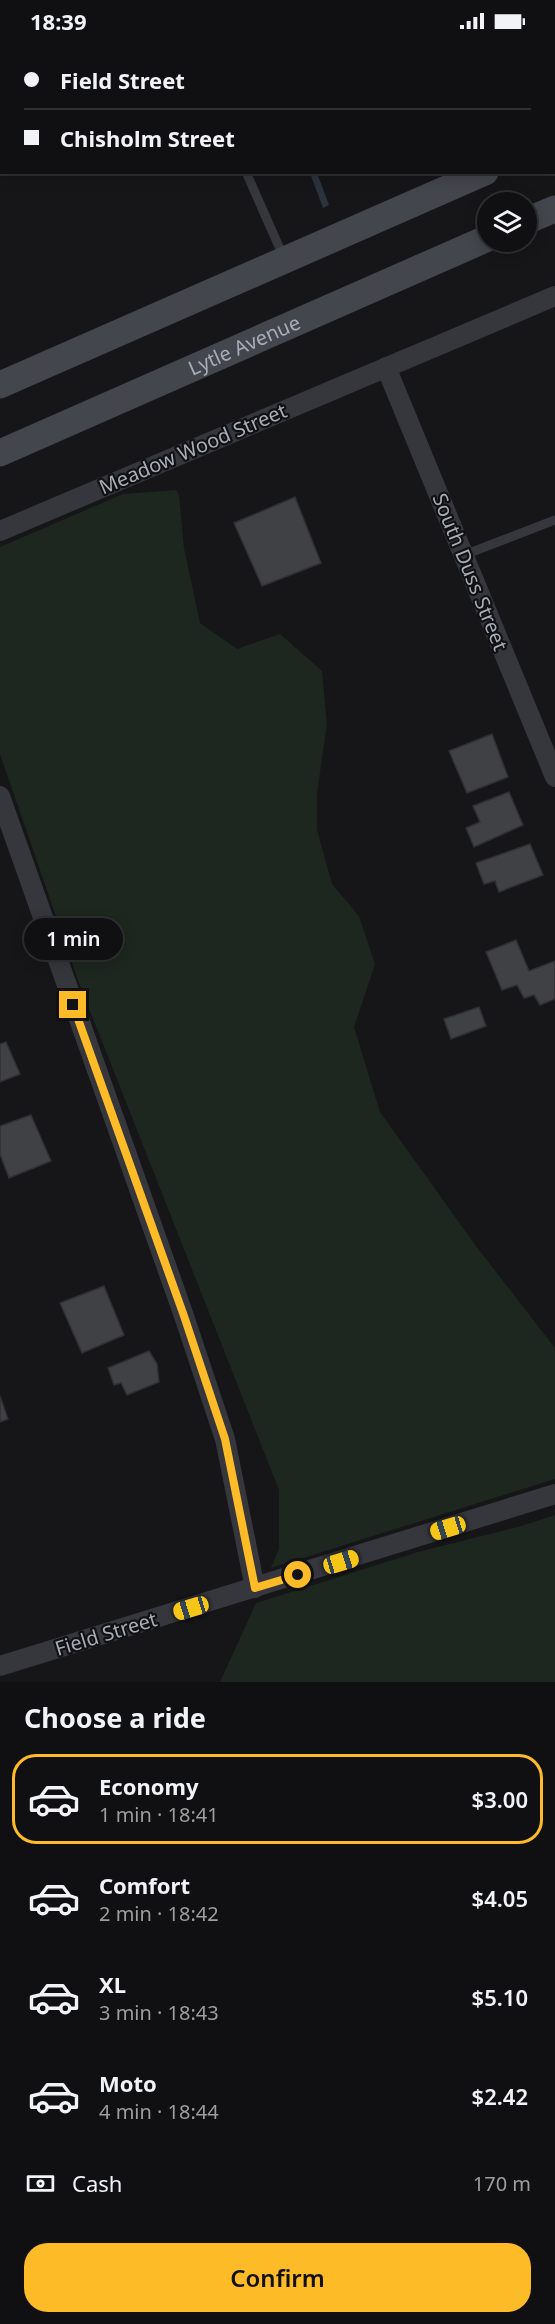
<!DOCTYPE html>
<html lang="en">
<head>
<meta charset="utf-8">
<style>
  :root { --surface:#101012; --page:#19191b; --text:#f1f3f6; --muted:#9c9d9f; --line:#303032; --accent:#febb28 }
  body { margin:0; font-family:"Noto Sans",sans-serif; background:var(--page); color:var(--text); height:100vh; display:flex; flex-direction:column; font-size:22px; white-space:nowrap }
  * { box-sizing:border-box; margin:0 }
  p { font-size:20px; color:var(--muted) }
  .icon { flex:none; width:33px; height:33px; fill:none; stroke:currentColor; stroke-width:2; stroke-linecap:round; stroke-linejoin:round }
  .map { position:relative; height:1640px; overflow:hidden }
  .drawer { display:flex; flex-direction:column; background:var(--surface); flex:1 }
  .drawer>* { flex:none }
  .guide { position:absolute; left:0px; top:0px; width:555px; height:132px; box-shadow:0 3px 15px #0003,0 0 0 2px var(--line); display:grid; align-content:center; height:132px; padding:0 24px; background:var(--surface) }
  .tools { position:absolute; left:477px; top:150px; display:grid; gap:12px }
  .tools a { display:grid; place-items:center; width:60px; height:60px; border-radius:50%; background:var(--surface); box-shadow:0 3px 15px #0003,0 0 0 2px var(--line); font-size:30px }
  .end { position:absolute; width:27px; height:27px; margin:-14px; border:8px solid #febb28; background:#111; box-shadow:0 0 0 3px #111 }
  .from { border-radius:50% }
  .bubble { position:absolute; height:42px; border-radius:21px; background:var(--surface); box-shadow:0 3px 15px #0003,0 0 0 2px var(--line); font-size:20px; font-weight:600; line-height:42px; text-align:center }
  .car { position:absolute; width:18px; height:36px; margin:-18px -9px; border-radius:8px; box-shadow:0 0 4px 2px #0007; background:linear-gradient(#f5c518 24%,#345 0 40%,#f5c518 0 76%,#345 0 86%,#f5c518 0) }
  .guide b { display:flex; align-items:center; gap:21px; height:57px; font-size:22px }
  .guide b+b { border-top:2px solid var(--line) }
  .guide i { width:15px; height:15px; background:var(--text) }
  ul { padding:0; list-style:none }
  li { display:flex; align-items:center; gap:18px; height:90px; margin:0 12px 9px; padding:0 12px; border:3px solid transparent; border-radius:24px }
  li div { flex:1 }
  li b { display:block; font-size:22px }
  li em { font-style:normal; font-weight:600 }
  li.on { border-color:var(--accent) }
  li>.icon { width:54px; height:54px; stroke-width:1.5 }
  h2 { padding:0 24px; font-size:27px; line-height:72px }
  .pay { display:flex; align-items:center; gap:15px; height:66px; padding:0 24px; font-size:22px }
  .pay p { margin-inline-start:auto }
  .cta { display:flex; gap:12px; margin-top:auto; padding:12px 24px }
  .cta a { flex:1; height:69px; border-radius:24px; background:var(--accent); color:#111; font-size:24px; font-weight:600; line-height:69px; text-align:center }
  .status { display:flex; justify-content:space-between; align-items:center; height:42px; padding:0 30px; background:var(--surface); direction:ltr }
  .status svg { height:16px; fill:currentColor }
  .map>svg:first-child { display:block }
  .green { fill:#1d261f }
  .water { fill:#2b343d }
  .building { fill:#404145; stroke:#303034; stroke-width:1.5 }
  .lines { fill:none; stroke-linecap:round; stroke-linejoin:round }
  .lane { stroke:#36373d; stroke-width:9 }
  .street { stroke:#36373d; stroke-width:20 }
  .secondary { stroke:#44464d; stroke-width:27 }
  .route { stroke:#febb28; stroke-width:8 }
  .labels { text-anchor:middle; stroke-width:4.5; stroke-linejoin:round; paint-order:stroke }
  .street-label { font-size:20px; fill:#a7acb9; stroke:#111113 }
</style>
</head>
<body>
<div class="status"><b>18:39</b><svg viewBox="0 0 49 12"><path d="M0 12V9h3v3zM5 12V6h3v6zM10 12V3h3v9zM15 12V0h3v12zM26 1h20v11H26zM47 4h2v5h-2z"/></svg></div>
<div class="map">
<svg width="555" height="1640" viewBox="0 0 555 1640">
  <rect width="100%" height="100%" fill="#161618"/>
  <path class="green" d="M176,448L179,453L184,506L200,581L237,607L280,592L322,629L327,682L317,751V788L332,842L359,874L375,922L354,985L380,1070L476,1204L555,1306V1437L271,1526L279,1507V1448L79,941L0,712V505L123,452Z
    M555,1473V1640H220L256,1561L418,1510L518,1485Z"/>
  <path class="water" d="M310,131H317L329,163L323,166Z"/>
  <path class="building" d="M40,0H68L69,2H36Z
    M277,0H409L407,2Z
    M2,16V55L0,51Z
    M295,455L321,521L262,544L234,481Z
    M492,692L508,735L467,751L449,709Z
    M509,750L523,783L474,805L466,786L480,780L473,764Z
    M530,802L543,833L499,850L495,839L484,842L476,821Z
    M516,898L529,929L555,919V957L540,963L534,953L524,956L517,943L502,948L486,910Z
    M479,965L486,984L451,997L444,977Z
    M6,1000L20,1032L0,1040V1002Z
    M31,1073L51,1119L9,1136L0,1112V1084Z
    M104,1244L124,1293L82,1311L60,1261Z
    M149,1309L157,1322L159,1340L127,1353L121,1341L114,1343L108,1326Z
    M0,1354L8,1377L0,1380Z"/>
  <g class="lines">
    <path class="lane" d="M188,0L189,2
      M456,0L458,2
      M489,2L493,0
      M246,130L284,216
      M464,513L555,478"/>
    <path class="street" d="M386,325L555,735
      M0,489L555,254
      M0,754L184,1274L225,1397L255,1546
      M0,1624L555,1452"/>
    <g class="secondary">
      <path d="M554,100H555"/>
      <path d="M526,179L555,167"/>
      <path d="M0,343L485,130"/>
      <path id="s1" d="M0,411L488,196"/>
    </g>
  </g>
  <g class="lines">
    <path class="route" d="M73,963L184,1274L225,1397L255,1546L298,1533"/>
  </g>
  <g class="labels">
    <g class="street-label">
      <text dy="7" stroke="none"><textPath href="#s1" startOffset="267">Lytle Avenue</textPath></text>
      <text transform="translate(193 407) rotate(-23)" y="7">Meadow Wood Street</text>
      <text transform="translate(470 530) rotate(68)" y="7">South Duss Street</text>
      <text transform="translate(106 1592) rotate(-17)" y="7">Field Street</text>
    </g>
  </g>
</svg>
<div class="tools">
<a><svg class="icon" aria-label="layers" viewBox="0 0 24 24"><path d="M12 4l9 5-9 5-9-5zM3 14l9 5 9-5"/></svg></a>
</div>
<i class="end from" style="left:298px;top:1533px"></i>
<i class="end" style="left:73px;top:963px"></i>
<div class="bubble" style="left:24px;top:876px;width:99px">1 min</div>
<i class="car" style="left:448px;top:1486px;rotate:253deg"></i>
<i class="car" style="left:341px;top:1520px;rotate:73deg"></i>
<i class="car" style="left:191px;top:1566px;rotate:253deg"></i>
<div class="guide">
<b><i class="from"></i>Field Street</b>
<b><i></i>Chisholm Street</b>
</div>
</div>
<section class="drawer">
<h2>Choose a ride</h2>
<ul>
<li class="on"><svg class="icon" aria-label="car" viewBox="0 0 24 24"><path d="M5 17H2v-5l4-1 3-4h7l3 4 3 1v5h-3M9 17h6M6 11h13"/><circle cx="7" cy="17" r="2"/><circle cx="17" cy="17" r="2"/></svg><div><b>Economy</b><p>1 min · 18:41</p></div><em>$3.00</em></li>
<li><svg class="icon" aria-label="car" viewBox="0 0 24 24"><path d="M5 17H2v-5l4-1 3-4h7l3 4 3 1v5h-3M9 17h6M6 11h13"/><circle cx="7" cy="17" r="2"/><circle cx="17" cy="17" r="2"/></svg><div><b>Comfort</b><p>2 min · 18:42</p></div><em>$4.05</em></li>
<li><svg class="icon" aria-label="car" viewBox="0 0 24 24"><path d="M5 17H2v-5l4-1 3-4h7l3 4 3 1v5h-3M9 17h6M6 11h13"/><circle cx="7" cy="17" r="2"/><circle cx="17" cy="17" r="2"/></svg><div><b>XL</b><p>3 min · 18:43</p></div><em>$5.10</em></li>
<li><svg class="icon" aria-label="car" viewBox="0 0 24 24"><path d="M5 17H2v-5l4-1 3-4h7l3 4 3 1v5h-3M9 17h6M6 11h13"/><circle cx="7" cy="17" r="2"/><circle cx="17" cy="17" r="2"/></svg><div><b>Moto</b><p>4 min · 18:44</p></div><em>$2.42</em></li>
</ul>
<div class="pay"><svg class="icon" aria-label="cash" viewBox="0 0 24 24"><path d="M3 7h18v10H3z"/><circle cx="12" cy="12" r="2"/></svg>Cash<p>170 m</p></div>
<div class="cta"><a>Confirm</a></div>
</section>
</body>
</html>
